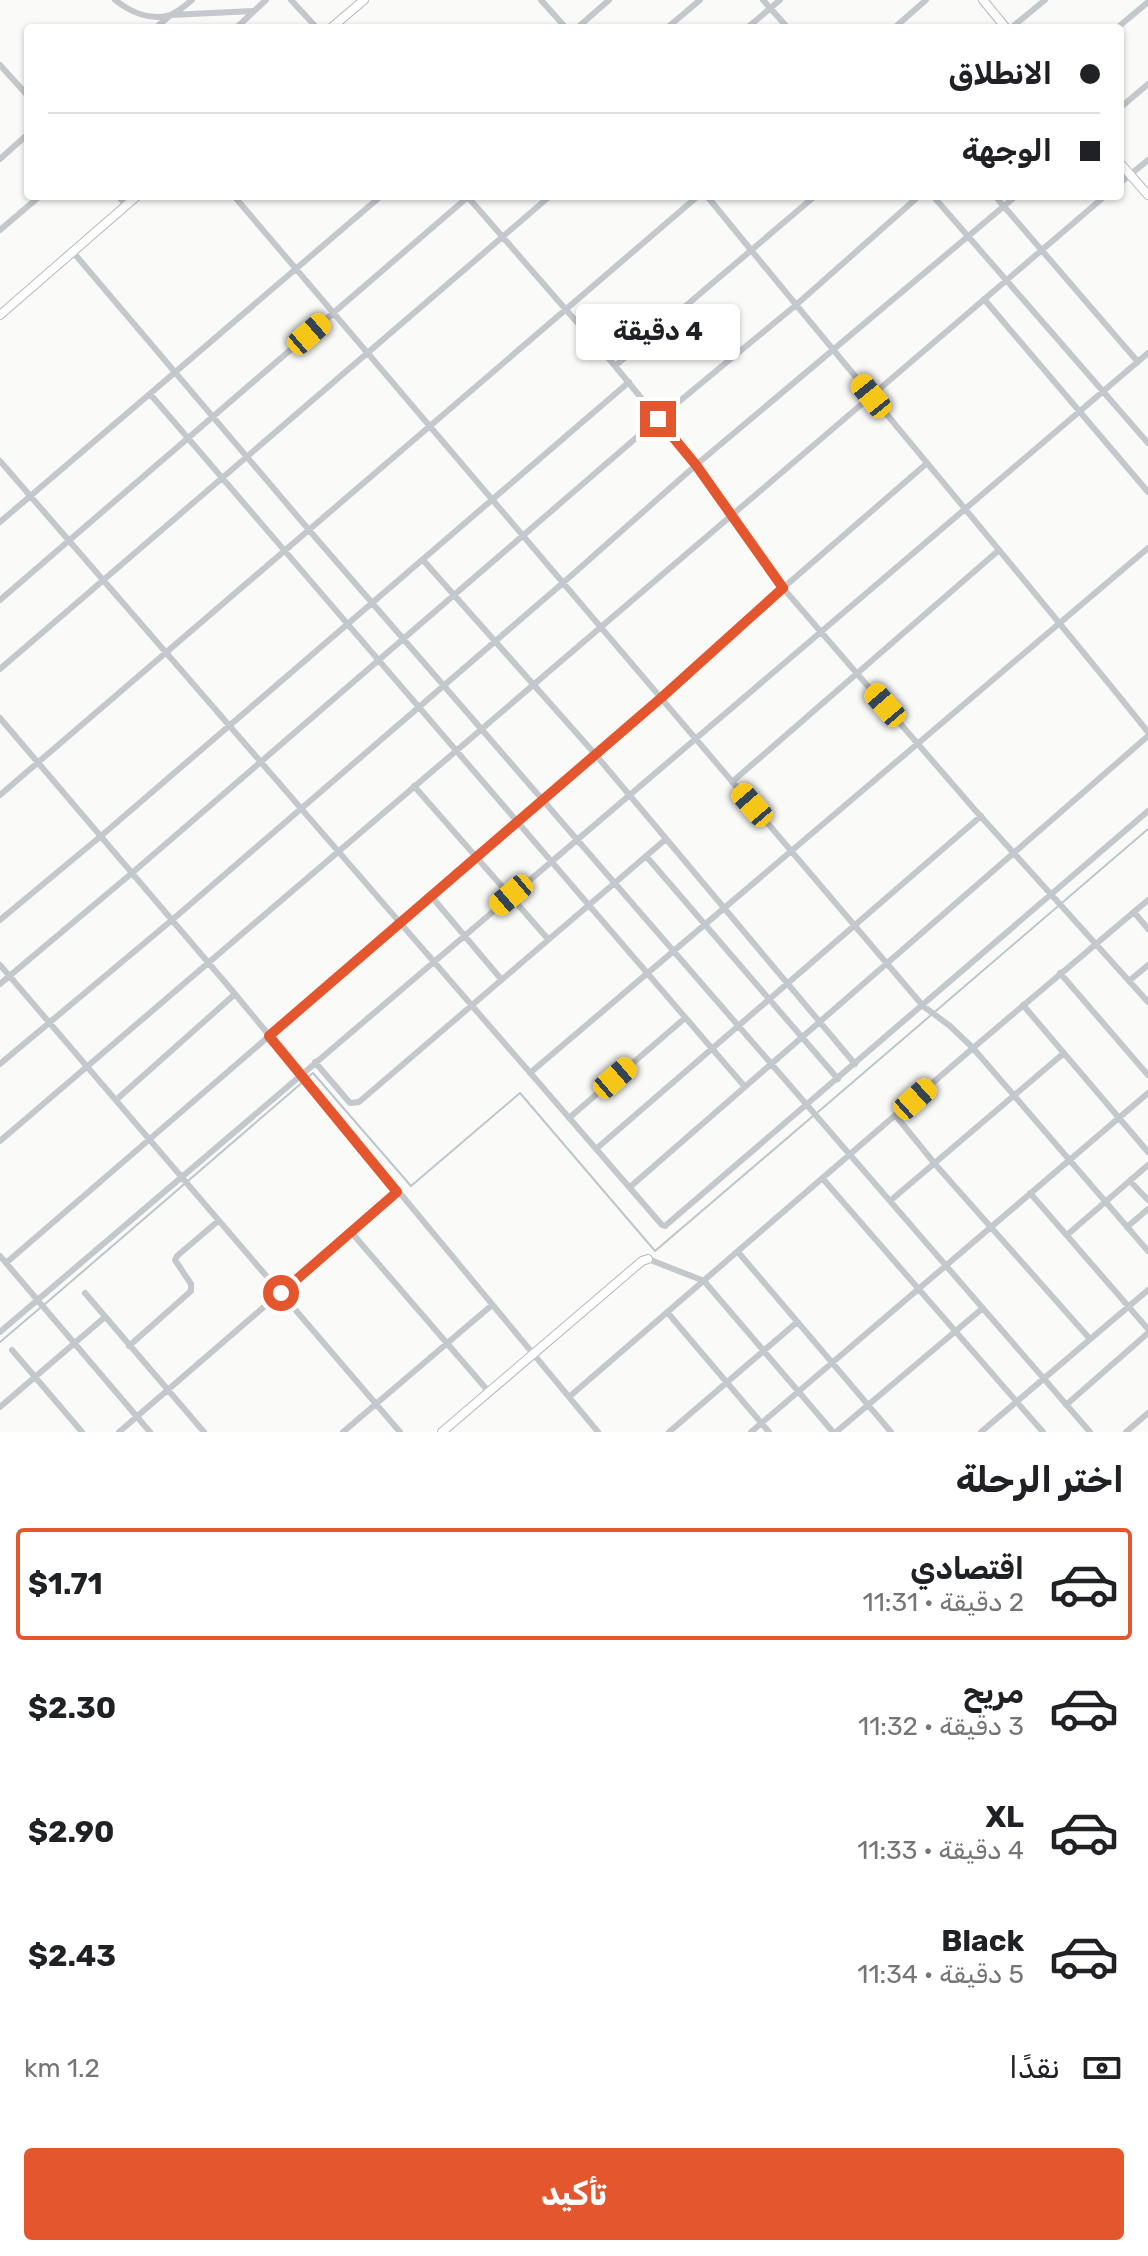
<!DOCTYPE html>
<html lang="ar">
<head>
<meta charset="utf-8">
<style>
  :root { --surface:#fff; --page:#f2f2f2; --text:#202124; --muted:#757577; --line:#e0e0e0; --accent:#e4572e }
  body { margin:0; font-family:Rubik,Vazirmatn,sans-serif; background:var(--page); color:var(--text); direction:rtl; height:100vh; display:flex; flex-direction:column; font-size:30px; white-space:nowrap }
  * { box-sizing:border-box; margin:0 }
  p { font-size:26px; color:var(--muted) }
  .icon { flex:none; width:44px; height:44px; fill:none; stroke:currentColor; stroke-width:2; stroke-linecap:round; stroke-linejoin:round }
  .map { position:relative; height:1432px; overflow:hidden; direction:ltr }
  .side { display:flex; flex-direction:column; background:var(--surface); flex:1 }
  .side>* { flex:none }
  .top-card { position:absolute; left:24px; top:24px; width:1100px; height:176px; border-radius:8px; box-shadow:0 2px 6px #0004; direction:rtl; display:grid; align-content:center; height:176px; padding:0 24px; background:var(--surface) }
  .end { position:absolute; width:36px; height:36px; margin:-18px; border:10px solid #e4572e; background:#fff; box-shadow:0 0 0 4px #fff }
  .from { border-radius:50% }
  .bubble { position:absolute; height:56px; border-radius:8px; background:var(--surface); box-shadow:0 2px 6px #0004; font-size:26px; font-weight:700; line-height:56px; text-align:center; direction:rtl }
  .car { position:absolute; width:24px; height:48px; margin:-24px -12px; border-radius:10px; box-shadow:0 0 6px 2px #0007; background:linear-gradient(#f5c518 24%,#345 0 40%,#f5c518 0 76%,#345 0 86%,#f5c518 0) }
  .top-card b { display:flex; align-items:center; gap:28px; height:76px; font-size:30px }
  .top-card b+b { border-top:2px solid var(--line) }
  .top-card i { width:20px; height:20px; background:var(--text) }
  ul { padding:0; list-style:none }
  li { display:flex; align-items:center; gap:24px; height:112px; margin:0 16px 12px; padding:0 8px; border:4px solid transparent; border-radius:8px }
  li div { flex:1 }
  li b { display:block; font-size:30px }
  li em { font-style:normal; font-weight:700 }
  li.on { border-color:var(--accent) }
  li>.icon { width:72px; height:72px; stroke-width:1.5 }
  h2 { padding:0 24px; font-size:36px; line-height:96px }
  .pay { display:flex; align-items:center; gap:20px; height:88px; padding:0 24px; font-size:30px }
  .pay p { margin-inline-start:auto }
  .primary-button { display:flex; gap:16px; margin-top:auto; padding:16px 24px }
  .primary-button a { flex:1; height:92px; border-radius:8px; background:var(--accent); color:#fff; font-size:32px; font-weight:700; line-height:92px; text-align:center }
  .map>svg:first-child { display:block }
  .lines { fill:none; stroke-linecap:round; stroke-linejoin:round }
  .stream { stroke:#bbc7cb; stroke-width:2 }
  .secondary-casing { stroke:#b3babf; stroke-width:10 }
  .street { stroke:#c3c8cc; stroke-width:6 }
  .secondary { stroke:#fff; stroke-width:8 }
  .route { stroke:#e4572e; stroke-width:10 }
</style>
</head>
<body>
<div class="map">
<svg width="1148" height="1432" viewBox="0 0 1148 1432">
  <rect width="100%" height="100%" fill="#fafaf8"/>
  <g class="lines">
    <path class="stream" d="M308,1077L313,1073L411,1186L520,1093L655,1251L813,1116
      M818,1112L1148,829
      M45,1304L304,1081
      M0,1342L40,1308"/>
    <g class="secondary-casing">
      <path id="secondary" d="M983,0L1006,28
        M331,28L364,0
        M1120,163L1148,195
        M0,315L137,196
        M442,1432L642,1261L648,1259"/>
    </g>
    <path class="street" d="M115,0C130,12 150,21 170,15C178,12 186,5 192,0
      M291,0L317,28
      M541,0L566,28
      M763,0L788,28
      M155,28L171,15L253,11
      M236,28L266,0
      M577,28L609,0
      M667,28L700,0
      M747,28L780,0
      M894,28L926,0
      M1011,28L1045,0
      M1117,28L1148,2
      M0,65L28,96
      M1120,108L1148,84
      M0,159L28,134
      M1120,183L1148,160
      M118,196L126,205
      M234,196L923,1006L950,1026L973,1048L1148,1251
      M467,196L615,366L696,465L783,588L975,810L1148,1002
      M707,196C853,376 1003,552 1148,732
      M933,196L1148,443
      M995,196L1138,362
      M0,230L40,196
      M73,252L309,530L1090,1432
      M984,299L1148,492
      M615,366L815,196
      M151,395L745,1087
      M0,461L662,1225L665,1226L1148,811
      M0,522L381,196
      M423,560L595,754L855,1064
      M0,600L469,196
      M0,669L550,196
      M0,718L235,994L598,1432
      M732,782L999,550
      M414,786L548,939
      M0,795L698,196
      M646,856L838,1079
      M431,896L501,979
      M1134,912L1148,929
      M0,920L101,836L629,382
      M0,965L400,1432
      M1060,973L1148,1075
      M1129,981L1148,965
      M0,984L132,873L658,419L796,305L919,196
      M1023,1005L1148,1152
      M315,1062L350,1103L359,1102L666,839
      M0,1064L172,920L564,582L696,465L1016,196
      M530,1073L1148,548
      M116,1100L235,994
      M896,1116L935,1164L1090,1339
      M569,1118L685,1018
      M0,1141L1105,196
      M596,1149L981,816
      M823,1179L1043,1432
      M1130,1181L1148,1200
      M630,1187L1148,736
      M1030,1193L1148,1329
      M890,1201L1064,1053
      M1127,1227L1148,1209
      M351,1232L489,1392
      M1067,1235L1148,1165
      M738,1252L891,1432
      M0,1256L150,1432
      M648,1259L704,1281L833,1432
      M6,1263L661,698L783,588L926,464
      M85,1293L204,1432
      M667,1312L769,1432
      M0,1332L1148,353
      M129,1346L191,1291V1284L175,1260L177,1256L218,1221
      M12,1350L82,1432
      M569,1397L973,1048L1148,900
      M1066,1405L1148,1333
      M0,1407L105,1317
      M119,1432L397,1192
      M343,1432L492,1305
      M669,1432L796,1323
      M751,1432L1148,1093
      M836,1432L983,1308
      M981,1432L1148,1290
      M1126,1432L1148,1413"/>
    <use href="#secondary" class="secondary"/>
  </g>
  <g class="lines">
    <path class="route" d="M281,1293L397,1192L269,1036L661,698L783,588L696,465L658,419"/>
  </g>
</svg>
<i class="end from" style="left:281px;top:1293px"></i>
<i class="end" style="left:658px;top:419px"></i>
<div class="bubble" style="left:576px;top:304px;width:164px">4 دقيقة</div>
<i class="car" style="left:309px;top:334px;rotate:49deg"></i>
<i class="car" style="left:871px;top:396px;rotate:321deg"></i>
<i class="car" style="left:885px;top:705px;rotate:319deg"></i>
<i class="car" style="left:752px;top:805px;rotate:319deg"></i>
<i class="car" style="left:511px;top:895px;rotate:230deg"></i>
<i class="car" style="left:615px;top:1078px;rotate:49deg"></i>
<i class="car" style="left:915px;top:1099px;rotate:48deg"></i>
<div class="top-card">
<b><i class="from"></i>الانطلاق</b>
<b><i></i>الوجهة</b>
</div>
</div>
<section class="side">
<h2>اختر الرحلة</h2>
<ul>
<li class="on"><svg class="icon" aria-label="car" viewBox="0 0 24 24"><path d="M5 17H2v-5l4-1 3-4h7l3 4 3 1v5h-3M9 17h6M6 11h13"/><circle cx="7" cy="17" r="2"/><circle cx="17" cy="17" r="2"/></svg><div><b>اقتصادي</b><p>2 دقيقة · 11:31</p></div><em>$1.71</em></li>
<li><svg class="icon" aria-label="car" viewBox="0 0 24 24"><path d="M5 17H2v-5l4-1 3-4h7l3 4 3 1v5h-3M9 17h6M6 11h13"/><circle cx="7" cy="17" r="2"/><circle cx="17" cy="17" r="2"/></svg><div><b>مريح</b><p>3 دقيقة · 11:32</p></div><em>$2.30</em></li>
<li><svg class="icon" aria-label="car" viewBox="0 0 24 24"><path d="M5 17H2v-5l4-1 3-4h7l3 4 3 1v5h-3M9 17h6M6 11h13"/><circle cx="7" cy="17" r="2"/><circle cx="17" cy="17" r="2"/></svg><div><b>XL</b><p>4 دقيقة · 11:33</p></div><em>$2.90</em></li>
<li><svg class="icon" aria-label="car" viewBox="0 0 24 24"><path d="M5 17H2v-5l4-1 3-4h7l3 4 3 1v5h-3M9 17h6M6 11h13"/><circle cx="7" cy="17" r="2"/><circle cx="17" cy="17" r="2"/></svg><div><b>Black</b><p>5 دقيقة · 11:34</p></div><em>$2.43</em></li>
</ul>
<div class="pay"><svg class="icon" aria-label="cash" viewBox="0 0 24 24"><path d="M3 7h18v10H3z"/><circle cx="12" cy="12" r="2"/></svg>نقدًا<p>1.2 km</p></div>
<div class="primary-button"><a>تأكيد</a></div>
</section>
</body>
</html>
